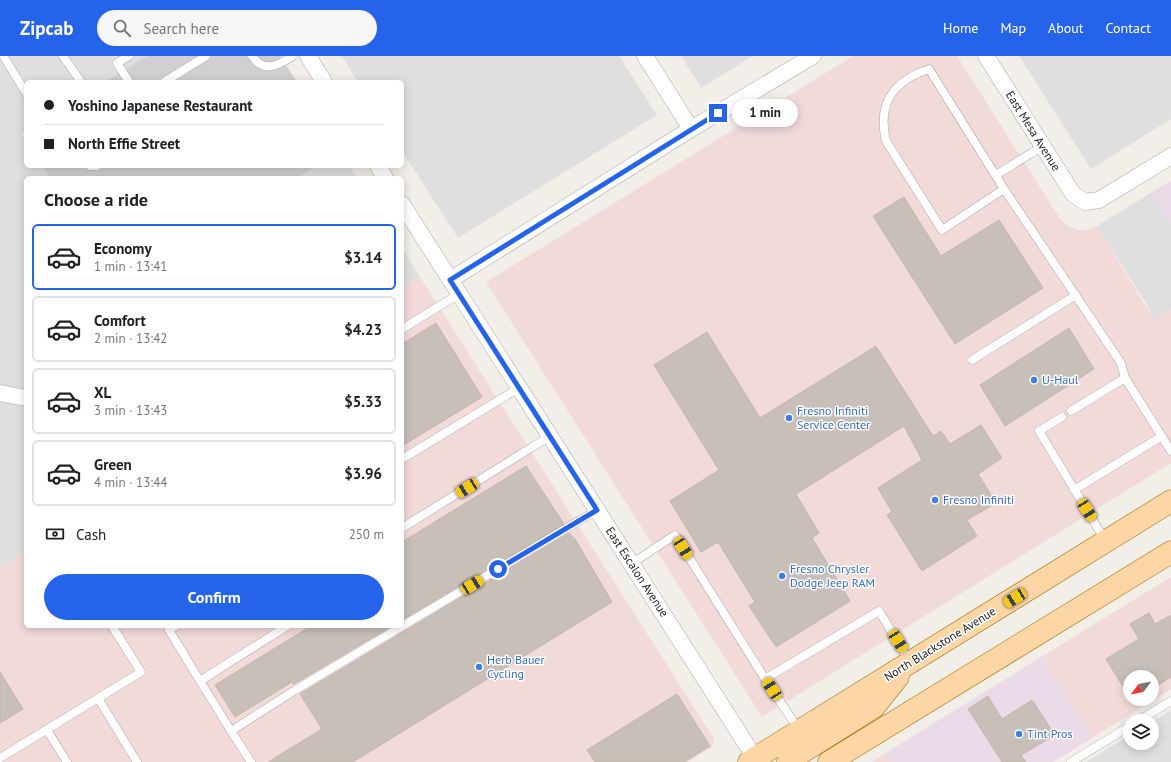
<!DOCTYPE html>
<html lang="en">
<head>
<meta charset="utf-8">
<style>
  :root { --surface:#fff; --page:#f6f6f6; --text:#202124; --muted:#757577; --line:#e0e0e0; --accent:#2563eb }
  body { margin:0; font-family:"PT Sans",sans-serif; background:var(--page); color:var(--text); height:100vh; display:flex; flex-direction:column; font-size:15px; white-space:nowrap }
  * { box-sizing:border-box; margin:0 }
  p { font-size:13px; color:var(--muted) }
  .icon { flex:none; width:22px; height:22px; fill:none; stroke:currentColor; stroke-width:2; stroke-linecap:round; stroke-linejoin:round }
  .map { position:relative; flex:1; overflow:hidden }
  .details { position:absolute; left:24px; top:120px; width:380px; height:452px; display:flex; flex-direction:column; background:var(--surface); border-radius:6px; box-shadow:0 2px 10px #0003 }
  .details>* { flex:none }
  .top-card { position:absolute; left:24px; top:24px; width:380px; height:88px; border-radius:6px; box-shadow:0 2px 10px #0003; display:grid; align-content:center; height:88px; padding:0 20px; background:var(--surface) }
  .needle { width:26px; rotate:238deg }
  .fabs { position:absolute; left:1123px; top:614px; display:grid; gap:8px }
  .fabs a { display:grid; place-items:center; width:36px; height:36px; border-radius:50%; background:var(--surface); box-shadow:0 2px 10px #0003; font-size:20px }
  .end { position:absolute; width:18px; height:18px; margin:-9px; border:5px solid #2563eb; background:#fff; box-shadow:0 0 0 2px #fff }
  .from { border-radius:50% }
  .bubble { position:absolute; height:28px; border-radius:14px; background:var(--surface); box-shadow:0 2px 10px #0003; font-size:13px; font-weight:700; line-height:28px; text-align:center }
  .car { position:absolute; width:12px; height:24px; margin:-12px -6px; border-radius:5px; box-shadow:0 0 3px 1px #0007; background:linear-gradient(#f5c518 24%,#345 0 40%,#f5c518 0 76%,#345 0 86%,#f5c518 0) }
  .top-card b { display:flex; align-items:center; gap:14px; height:38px; font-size:15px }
  .top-card b+b { border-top:1px solid var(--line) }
  .top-card i { width:10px; height:10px; background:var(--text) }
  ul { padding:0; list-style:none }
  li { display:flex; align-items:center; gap:12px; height:66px; margin:0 8px 6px; padding:0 12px; border:2px solid var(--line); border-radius:6px }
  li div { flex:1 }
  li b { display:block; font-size:15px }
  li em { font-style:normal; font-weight:700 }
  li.on { border-color:var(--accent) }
  li>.icon { width:36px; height:36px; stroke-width:1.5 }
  h2 { padding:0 20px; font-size:18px; line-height:48px }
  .pay { display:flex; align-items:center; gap:10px; height:44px; padding:0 20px; font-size:15px }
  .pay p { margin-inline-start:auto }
  .cta { display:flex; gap:8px; margin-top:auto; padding:8px 20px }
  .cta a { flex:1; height:46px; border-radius:24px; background:var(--accent); color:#fff; font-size:16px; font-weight:700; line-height:46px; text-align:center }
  header { display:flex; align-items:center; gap:24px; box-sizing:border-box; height:56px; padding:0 20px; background:var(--accent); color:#fff }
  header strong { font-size:19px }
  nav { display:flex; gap:22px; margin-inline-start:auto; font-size:14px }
  .search { width:280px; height:36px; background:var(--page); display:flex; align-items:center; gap:10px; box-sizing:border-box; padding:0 14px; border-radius:22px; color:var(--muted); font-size:15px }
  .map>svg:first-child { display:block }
  .residential { fill:#e0dfdf }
  .commercial { fill:#f2dad9; fill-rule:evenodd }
  .industrial { fill:#ebdbe8 }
  .religious { fill:#d0d0d0 }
  .building { fill:#c7bfb8; stroke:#c4b6ab }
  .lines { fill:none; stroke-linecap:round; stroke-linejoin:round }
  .lane-casing { stroke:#a9a9a9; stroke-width:9 }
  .street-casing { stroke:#a9a9a9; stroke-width:17 }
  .primary-casing { stroke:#a06b00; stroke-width:23 }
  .lane { stroke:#fff; stroke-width:8 }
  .street { stroke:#fff; stroke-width:16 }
  .primary { stroke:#fcd6a4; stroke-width:22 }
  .route { stroke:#2563eb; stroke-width:5 }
  .shop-dot { fill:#3f7fe0; stroke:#fff; stroke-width:1.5 }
  .labels { text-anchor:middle; stroke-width:3; stroke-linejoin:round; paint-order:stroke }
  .street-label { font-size:12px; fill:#222; stroke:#fff }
  .shop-label { font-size:12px; fill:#366cbe; stroke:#fff; text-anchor:start }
</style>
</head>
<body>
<header>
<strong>Zipcab</strong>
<div class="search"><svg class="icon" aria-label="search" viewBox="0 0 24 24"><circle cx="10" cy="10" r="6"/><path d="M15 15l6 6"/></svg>Search here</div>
<nav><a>Home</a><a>Map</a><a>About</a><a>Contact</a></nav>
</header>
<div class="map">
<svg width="1171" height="706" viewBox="0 0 1171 706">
  <rect width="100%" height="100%" fill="#f2efe9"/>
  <path class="residential" d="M0,0H147L105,26H26V75L22,78L26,84V110H42L50,122H26V495L0,511Z
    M342,0H619L657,59L458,182L402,95V26H358Z
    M681,0H753L701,32Z
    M1019,0H1171V63L1091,113Z
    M316,110H350L357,122H297Z
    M1152,136L1171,168V254L1153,265L1147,249L1097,170Z
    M402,192L420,221L402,232Z
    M1171,654V706H1086L1130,679V687H1152V666Z"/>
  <path class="commercial" d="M853,0H957L1060,163L1068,170L1077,174H1087L1097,170L1154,264L1171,254V407L762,661L486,226Z
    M420,221L714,683L712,691L688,706H0V511L26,495V570H402V232Z
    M1171,521V633L1092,682L1041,601ZM1130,621H1152V643H1130Z
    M887,696L893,706H871Z"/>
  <path class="industrial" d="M1171,125V168L1152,136Z
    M1041,601L1092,682L1053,706H893L887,696Z"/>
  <path class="religious" d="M147,0H280L297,26H105Z
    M42,110H316L297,122H50Z"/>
  <path class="building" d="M904,141L941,200L999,164L1043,232L955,288L873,160Z
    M436,267L482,341L402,390V288Z
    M1069,272L1094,313L1005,370L980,329Z
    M707,276L760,362L876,290L933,380L941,375L950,388L981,369L1002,402L978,418L996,447L967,464L977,480L922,515L887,459L892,456L878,432L922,404L904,370L796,438L819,477L812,482L850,545L776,591L749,550L755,546L718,486L701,496L670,445L719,414L654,309Z
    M526,410L564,468L402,564V486Z
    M569,477L575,483L612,546L353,706H268L322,673L300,638Z
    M1149,557L1155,568L1171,559V621L1152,633V621H1130V642L1106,603L1139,583L1130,568Z
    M311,570H392L294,628L292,626L235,661L215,629Z
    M0,616L23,653L0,667Z
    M677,638L710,690L684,706H595L587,694Z
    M988,640L1002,663L1032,644L1055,679L1021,699L1026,706H1002L968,653Z"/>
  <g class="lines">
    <g class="lane-casing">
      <path id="lane" d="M63,0L81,26
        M252,0C264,18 279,9 293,0
        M4,1L26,37
        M129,26L117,7L129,0
        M164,26L206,0
        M90,110H97
        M996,119L1043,90
        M1004,133L942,174L886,85C877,47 893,25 929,13L1004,133L1121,307L1125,322
        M402,273L459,238
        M972,304L1076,239
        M1071,355L1125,322L1171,395
        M1062,361L1039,375L1105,484
        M402,403L519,332
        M1074,434L1162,380
        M402,472L550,380
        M631,508L675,479L765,623L879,555L910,606
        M176,570L169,574L200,625L287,570
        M765,623L799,674
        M200,625L231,675
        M98,642L137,706
        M1138,665L1171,645
        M47,674L67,706
        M0,702L141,616L112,570
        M251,706L231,675L297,633L597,454
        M1071,706L1130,670"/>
    </g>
    <g class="street-casing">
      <path id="street" d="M308,0L324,26
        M645,0L691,73
        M986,0L1073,138L1085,146L1099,144L1171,100
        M378,110L385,122
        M402,148L755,702
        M450,224L691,73L813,0
        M0,337L26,342"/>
    </g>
    <g class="primary-casing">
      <path id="primary" d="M749,706L1171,445
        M788,706L791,703L874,651L898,621
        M829,706L1171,496"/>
    </g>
    <use href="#lane" class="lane"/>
    <use href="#street" class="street"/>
    <use href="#primary" class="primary"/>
  </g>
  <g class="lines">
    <path class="route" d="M498,513L597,454L450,224L718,57"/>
  </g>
  <g class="shop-dot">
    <circle cx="1034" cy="324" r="4"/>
    <circle cx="789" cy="362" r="4"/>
    <circle cx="935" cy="444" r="4"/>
    <circle cx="782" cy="520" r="4"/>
    <circle cx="479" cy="611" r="4"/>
    <circle cx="1019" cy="678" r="4"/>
  </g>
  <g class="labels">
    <g class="street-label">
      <text transform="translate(1033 75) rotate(58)" y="4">East Mesa Avenue</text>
      <text transform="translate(637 516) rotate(57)" y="4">East Escalon Avenue</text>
      <text transform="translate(940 588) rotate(-32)" y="4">North Blackstone Avenue</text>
    </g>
    <g class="shop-label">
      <text x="1042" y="328">U-Haul</text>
      <text x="797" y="359">Fresno Infiniti<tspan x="797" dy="14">Service Center</tspan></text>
      <text x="943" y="448">Fresno Infiniti</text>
      <text x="790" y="517">Fresno Chrysler<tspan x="790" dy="14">Dodge Jeep RAM</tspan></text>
      <text x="487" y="608">Herb Bauer<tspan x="487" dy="14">Cycling</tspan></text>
      <text x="1027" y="682">Tint Pros</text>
    </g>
  </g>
</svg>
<div class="fabs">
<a><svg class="needle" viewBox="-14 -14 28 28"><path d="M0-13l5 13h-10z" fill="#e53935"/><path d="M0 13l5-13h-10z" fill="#757577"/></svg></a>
<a><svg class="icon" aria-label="layers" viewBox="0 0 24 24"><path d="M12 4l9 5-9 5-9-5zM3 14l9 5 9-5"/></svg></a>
</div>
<i class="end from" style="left:498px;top:513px"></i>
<i class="end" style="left:718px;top:57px"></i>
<div class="bubble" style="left:732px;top:43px;width:66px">1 min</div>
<i class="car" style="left:467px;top:432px;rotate:238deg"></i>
<i class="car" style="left:1087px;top:454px;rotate:148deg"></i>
<i class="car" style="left:683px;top:492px;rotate:148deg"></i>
<i class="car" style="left:472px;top:529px;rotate:59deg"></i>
<i class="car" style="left:1015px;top:542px;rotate:238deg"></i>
<i class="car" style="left:898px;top:585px;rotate:148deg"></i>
<i class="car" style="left:772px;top:633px;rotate:327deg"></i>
<div class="top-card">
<b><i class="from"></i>Yoshino Japanese Restaurant</b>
<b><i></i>North Effie Street</b>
</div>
<section class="details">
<h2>Choose a ride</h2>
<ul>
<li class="on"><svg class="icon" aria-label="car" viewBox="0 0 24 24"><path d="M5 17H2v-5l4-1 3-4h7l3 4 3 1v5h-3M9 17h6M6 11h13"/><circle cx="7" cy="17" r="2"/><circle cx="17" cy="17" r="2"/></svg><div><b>Economy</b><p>1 min · 13:41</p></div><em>$3.14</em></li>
<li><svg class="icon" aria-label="car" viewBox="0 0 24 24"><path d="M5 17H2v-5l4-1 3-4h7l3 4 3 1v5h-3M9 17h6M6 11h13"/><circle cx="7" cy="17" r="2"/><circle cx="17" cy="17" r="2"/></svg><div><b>Comfort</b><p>2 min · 13:42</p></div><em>$4.23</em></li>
<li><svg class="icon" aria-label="car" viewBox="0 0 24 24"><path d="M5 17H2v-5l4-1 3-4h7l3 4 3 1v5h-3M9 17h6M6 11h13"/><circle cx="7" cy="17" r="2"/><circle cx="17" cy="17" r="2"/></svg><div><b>XL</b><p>3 min · 13:43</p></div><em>$5.33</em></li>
<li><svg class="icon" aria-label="car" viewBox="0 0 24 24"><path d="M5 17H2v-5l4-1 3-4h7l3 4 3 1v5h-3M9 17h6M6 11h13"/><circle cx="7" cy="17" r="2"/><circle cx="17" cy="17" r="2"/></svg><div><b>Green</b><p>4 min · 13:44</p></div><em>$3.96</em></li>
</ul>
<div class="pay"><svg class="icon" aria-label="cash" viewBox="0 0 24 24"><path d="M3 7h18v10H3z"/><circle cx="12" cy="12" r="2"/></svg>Cash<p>250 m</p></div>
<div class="cta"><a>Confirm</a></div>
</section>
</div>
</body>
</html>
